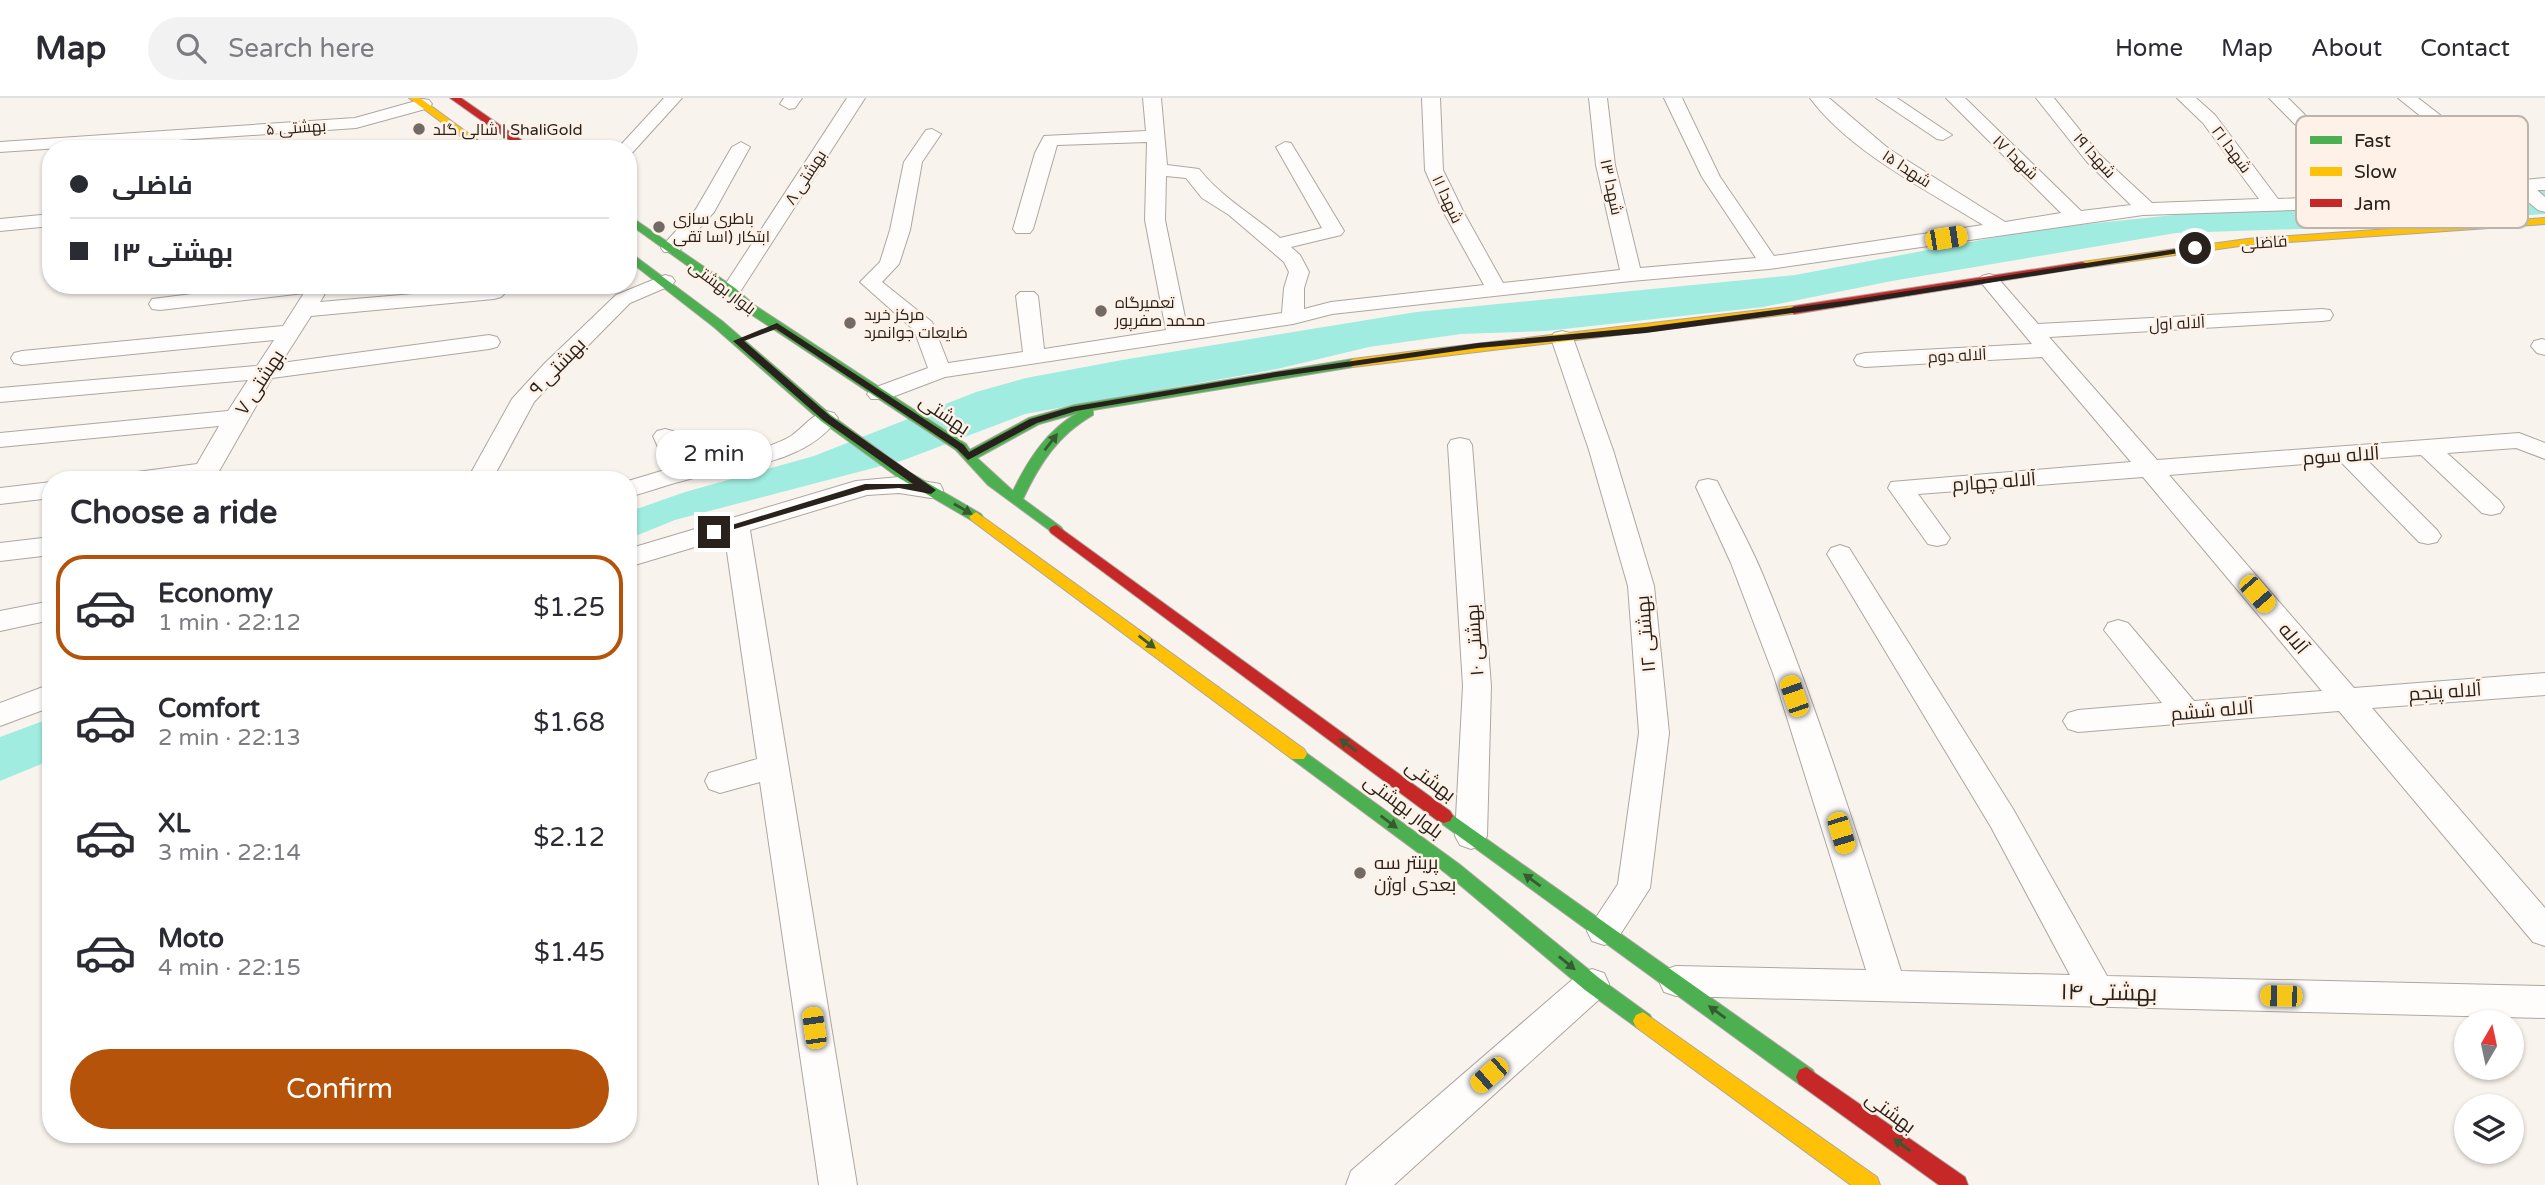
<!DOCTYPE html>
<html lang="en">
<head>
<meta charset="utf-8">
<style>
  :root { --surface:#fff; --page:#f2f2f3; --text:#2b2b33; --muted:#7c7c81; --line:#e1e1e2; --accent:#b45309 }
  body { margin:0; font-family:"Varela Round",Cairo,sans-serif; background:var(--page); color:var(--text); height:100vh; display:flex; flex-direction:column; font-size:26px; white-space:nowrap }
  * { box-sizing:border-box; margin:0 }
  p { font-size:23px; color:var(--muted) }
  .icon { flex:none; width:38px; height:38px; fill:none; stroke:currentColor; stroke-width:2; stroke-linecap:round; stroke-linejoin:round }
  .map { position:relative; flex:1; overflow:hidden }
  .details { position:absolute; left:42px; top:373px; width:595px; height:672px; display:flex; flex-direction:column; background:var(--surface); border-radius:28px; box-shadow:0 2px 5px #0004 }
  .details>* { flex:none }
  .banner { position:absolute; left:42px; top:42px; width:595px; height:154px; border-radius:28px; box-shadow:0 2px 5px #0004; display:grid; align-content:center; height:154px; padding:0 28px; background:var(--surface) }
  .needle { width:46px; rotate:9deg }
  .buttons { position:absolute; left:2454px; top:912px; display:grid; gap:14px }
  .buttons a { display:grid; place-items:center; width:70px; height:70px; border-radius:50%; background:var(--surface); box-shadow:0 2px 5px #0004; font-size:35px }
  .end { position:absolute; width:32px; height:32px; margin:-16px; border:9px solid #29221c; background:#fff; box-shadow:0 0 0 4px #fff }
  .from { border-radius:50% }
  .bubble { position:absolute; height:49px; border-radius:24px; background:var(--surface); box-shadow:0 2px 5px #0004; font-size:23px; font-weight:600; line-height:49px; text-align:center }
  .car { position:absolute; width:21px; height:42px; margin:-21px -10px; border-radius:9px; box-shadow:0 0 5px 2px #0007; background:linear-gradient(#f5c518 24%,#345 0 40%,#f5c518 0 76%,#345 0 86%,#f5c518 0) }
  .banner b { display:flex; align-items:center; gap:24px; height:66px; font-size:26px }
  .banner b+b { border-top:2px solid var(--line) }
  .banner i { width:18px; height:18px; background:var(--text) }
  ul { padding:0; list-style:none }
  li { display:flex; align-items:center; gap:21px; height:105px; margin:0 14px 10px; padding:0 14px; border:4px solid transparent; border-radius:28px }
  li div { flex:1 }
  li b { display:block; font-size:26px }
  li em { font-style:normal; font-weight:600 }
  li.selected { border-color:var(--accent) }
  li>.icon { width:63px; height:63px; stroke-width:1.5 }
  h2 { padding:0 28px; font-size:32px; line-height:84px }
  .primary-button { display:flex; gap:14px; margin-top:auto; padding:14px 28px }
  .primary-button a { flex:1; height:80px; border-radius:42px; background:var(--accent); color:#fff; font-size:28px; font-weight:600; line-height:80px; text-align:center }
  header { display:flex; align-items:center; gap:42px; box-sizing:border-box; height:98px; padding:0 35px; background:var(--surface); border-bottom:2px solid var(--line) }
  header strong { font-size:33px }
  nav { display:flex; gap:38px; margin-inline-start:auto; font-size:24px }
  .search { width:490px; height:63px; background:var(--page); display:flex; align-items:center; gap:18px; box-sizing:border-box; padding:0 24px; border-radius:38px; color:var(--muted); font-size:26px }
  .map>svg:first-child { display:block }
  .water { fill:#a1ece0 }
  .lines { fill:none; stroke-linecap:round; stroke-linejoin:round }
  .street-casing { stroke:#ada6a1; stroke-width:2 }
  .fast-casing { stroke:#ada6a1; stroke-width:2 }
  .slow-casing { stroke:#ada6a1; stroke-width:2 }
  .jam-casing { stroke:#ada6a1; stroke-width:2 }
  .street { fill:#fefdfc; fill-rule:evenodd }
  .fast { fill:#4caf50; fill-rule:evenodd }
  .slow { fill:#ffc107; fill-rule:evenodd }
  .jam { fill:#c62828; fill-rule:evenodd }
  .oneway { fill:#375a31 }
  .route { fill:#29221c }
  .poi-dot { fill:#726b65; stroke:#fef2e8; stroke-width:2.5 }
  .labels { text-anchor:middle; stroke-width:5; stroke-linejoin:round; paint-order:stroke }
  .far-street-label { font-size:16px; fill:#29221c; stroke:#fef2e8 }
  .far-poi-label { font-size:16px; fill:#29221c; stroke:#fef2e8; text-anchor:start }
  .street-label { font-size:19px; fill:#29221c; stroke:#fef2e8 }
  .poi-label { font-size:19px; fill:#29221c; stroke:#fef2e8; text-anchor:start }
  .near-street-label { font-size:23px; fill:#29221c; stroke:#fef2e8 }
  .key { fill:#fef2e8; stroke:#beb4ab; stroke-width:2 }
  .key-label { font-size:19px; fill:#29221c }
</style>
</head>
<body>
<header>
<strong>Map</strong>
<div class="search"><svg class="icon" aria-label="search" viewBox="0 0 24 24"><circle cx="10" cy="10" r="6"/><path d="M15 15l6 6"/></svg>Search here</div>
<nav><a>Home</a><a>Map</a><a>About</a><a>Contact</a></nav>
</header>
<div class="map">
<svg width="2545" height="1087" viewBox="0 0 2545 1087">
  <rect width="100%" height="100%" fill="#f9f3ed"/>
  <path class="water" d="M2545,92V116L2361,129L2176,135L1892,183L1763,209L1546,233L1461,236L1369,249L1277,271L1025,316L904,362L675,422L628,441V414L685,394L814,358L976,294L1026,280L1122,262L1416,214L1795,177L2018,135L2078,127L2193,115L2321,112Z
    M51,620V662L0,683V639Z"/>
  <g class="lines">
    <g class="street-casing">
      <path id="street" d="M664,0H682L632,55L628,56V51H617Z
        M784,0H802L795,10L789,11L780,6Z
        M847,0H865L738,197H724L721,193Z
        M1143,0H1161L1167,67L1199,71C1221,99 1253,117 1280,140L1322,130L1276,49L1285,44L1291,45L1344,133L1341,137L1291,149L1300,157L1309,174L1304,190V211L1331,204L1484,187L1444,115L1425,72L1422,0H1440L1443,72L1464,115L1503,185L1620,172L1596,67L1589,0H1607L1615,67L1640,170L1756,160L1702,79L1664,0H1682L1720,79L1774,158L1983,127C1927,92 1850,54 1810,0H1829L1889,51L2005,124L2061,115L1946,0H1965L2081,113L2131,107L2087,64L2036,0H2054L2099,56L2152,105L2259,101L2203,25L2177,0H2196L2215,17L2278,101L2370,97L2335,67L2269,0H2288L2347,59L2391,95L2503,84L2398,0H2418L2524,82L2545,80V92H2537L2545,99V114L2538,112L2516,94L2358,110L2143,117L1769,171L1631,183L1332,216L1293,226L945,279L887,301H871L867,296L871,291L928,270L914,232L860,184L880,164L890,132L904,64L926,32L932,31L941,36L922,64L910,132L899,166L882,184L932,224L948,265L1023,254L1016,198L1020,194H1034L1038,198L1044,251L1166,232L1145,122L1147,44L1057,47L1033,131L1030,135H1016L1013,131L1035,55L1044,38L1146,33ZM1166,78L1186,80L1202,100L1229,117L1284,164L1289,174L1284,190L1282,215L1187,229L1165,122Z
        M1876,0H1897L1952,37L1943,42L1937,41Z
        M423,1L429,2L432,6L429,10L356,30L0,54V44L355,20Z
        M741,44L750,49L714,114L678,154H664L661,150L664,146L696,111L732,49Z
        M51,116V128L0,133V121Z
        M1989,176L1996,178L2038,226L2322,211L2330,212L2333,217L2330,222L2322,223L2049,239L2157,362L2519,335L2545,345V361L2516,350L2447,355L2500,403L2504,409L2500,415L2491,417L2482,415L2421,357L2366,361L2437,432L2441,438L2437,444L2428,446L2419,444L2340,363L2169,377L2354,590L2545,575V597L2372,610L2545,810V848L2533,844L2339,613L2078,634L2068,631L2063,623L2068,615L2078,612L2162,605L2104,532L2108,525L2118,522L2128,525L2194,603L2322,593L2143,379L1918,396L1950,440L1946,446L1937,448L1928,446L1888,390L1891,384L2131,364L2042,259L1865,269L1857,267L1854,262L1857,257L1865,255L2032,246L1979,182L1982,178Z
        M665,177L672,179L675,183L672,187L630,205L560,276L534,304L492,382H467L512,301L544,266L616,197Z
        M265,187H330L320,204L494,189L501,191L505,195L501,199L494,201L311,218L281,265L489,237L497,239L500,244L497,249L489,251L272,280L214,382H125L128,377L137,374L197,366L219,328L0,349V335L228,313L248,282L0,304V290L257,268L274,242L22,267L14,265L11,260L14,255L22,253L283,228L304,195L160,212L152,211L149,206L152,201L160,200Z
        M1562,233L1570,235L1573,240L1613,352L1654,488L1669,635L1650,790L1616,843L1604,847L1592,843L1587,833L1618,786L1639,635L1628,488L1589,352L1551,240L1554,235Z
        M2542,241L2545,242V257L2537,255L2531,248L2534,243Z
        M826,313L834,315L838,320C806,367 736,369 686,382C666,387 648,394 628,399V383L668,371L653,338L657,333L665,331L673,333L690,366C718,360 767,353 791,338C803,330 811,317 826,313Z
        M1460,340L1469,342L1472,347L1491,588L1487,738L1482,747L1471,751L1460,747L1455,738L1463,588L1448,347L1451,342Z
        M899,379L940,386L943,392L940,398L931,400L899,395L867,397L750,432L857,1087H819L760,684L720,695L709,691L705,683L709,675L757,661L725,440L628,469V451L856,383Z
        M1708,381L1717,383L1720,389C1734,418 1750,446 1762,475C1816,605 1858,739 1901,873L2070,877L1991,729L1827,456L1831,450L1840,447L1849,450L2013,711L2107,878L2545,888V920L1676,898L1664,894L1659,883L1664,872L1676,868L1866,872L1774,578L1731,465L1696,389L1699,383Z
        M51,384V400L0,406V390Z
        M51,439V457L0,463V445Z
        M51,503V522L0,533V513Z
        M51,586V609L0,628V605Z
        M1592,871L1604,875L1609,886L1604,897L1394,1087H1346L1351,1073L1580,875Z"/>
    </g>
    <g class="fast-casing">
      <path id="fast" d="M628,117L735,190L754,207L966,346L970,352L1029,320L1075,307L1353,261L1359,265L1353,269L1093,312V317C1058,337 1040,365 1023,401L1061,429L1063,432L1061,435L1056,437L988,387L956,352L746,213L727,196L628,125ZM1078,315C1047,332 1028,362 1013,393L977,360L1039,326Z
        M628,153L722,223L831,317L909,374L981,416L983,419L981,422H971L899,380L821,323L714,229L628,162Z
        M1298,649L1459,766L1599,880L1650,917L1653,923L1650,929L1643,932L1636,929L1585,892L1447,776L1292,661L1289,656L1292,651Z
        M1444,711L1813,972L1816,979L1813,986L1806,989L1799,986L1438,723L1435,718L1438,713Z"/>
    </g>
    <g class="slow-casing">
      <path id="slow" d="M409,0H420L480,44L471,46Z
        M2545,120V126L2247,147L2082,170L2076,167L2082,164L2247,141Z
        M1794,208L1800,212L1798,215L1353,269L1347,265L1353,261L1408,254Z
        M976,414L1304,651L1307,656L1304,661H1292L971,422L969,419Z
        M1643,914L1877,1079L1880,1087H1851L1636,929L1633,923L1636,917Z"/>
    </g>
    <g class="jam-casing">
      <path id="jam" d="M450,0H461L534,51H522Z
        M2082,164L2086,165V169L1794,216L1788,212L1794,208Z
        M1056,427L1450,713L1453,718L1450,723L1444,725L1438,723L1051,435L1049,432L1051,429Z
        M1806,969L1965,1079L1968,1087H1939L1799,986L1796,979L1799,972Z"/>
    </g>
    <use href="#street" class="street"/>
    <use href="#fast" class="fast"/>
    <use href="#slow" class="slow"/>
    <use href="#jam" class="jam"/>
  </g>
  <defs><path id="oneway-solid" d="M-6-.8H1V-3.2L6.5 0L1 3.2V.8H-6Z" transform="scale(1.75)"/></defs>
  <g class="oneway">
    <use href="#oneway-solid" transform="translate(1051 344) rotate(-52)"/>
    <use href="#oneway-solid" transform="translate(963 411) rotate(30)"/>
    <use href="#oneway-solid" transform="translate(1147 544) rotate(37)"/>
    <use href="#oneway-solid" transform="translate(1348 647) rotate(-144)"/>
    <use href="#oneway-solid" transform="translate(1389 724) rotate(37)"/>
    <use href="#oneway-solid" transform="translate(1532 782) rotate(-144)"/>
    <use href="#oneway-solid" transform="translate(1567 865) rotate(39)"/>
    <use href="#oneway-solid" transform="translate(1717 914) rotate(-144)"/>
    <use href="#oneway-solid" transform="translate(1902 1047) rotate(-144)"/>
  </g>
  <path class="route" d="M2195,148L2198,152L1843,208L1646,235L1478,250L1276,279L1076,313L1037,325L968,362L957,351L776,231L744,243L830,318L936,392L931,396L899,390L866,392L714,437L709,434L865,386H913L823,322L733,243L777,225L964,347L969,354L1030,321L1071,309L1276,274L1478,245L1646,229L1843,203Z"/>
  <g class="poi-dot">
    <circle cx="419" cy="31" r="7"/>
    <circle cx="659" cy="129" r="7"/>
    <circle cx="1101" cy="213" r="7"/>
    <circle cx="850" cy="225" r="7"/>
    <circle cx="1360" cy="775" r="7"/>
  </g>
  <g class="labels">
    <g class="far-street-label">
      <text transform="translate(296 29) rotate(-4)" y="6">بهشتی ۵</text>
      <text transform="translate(2232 51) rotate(53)" y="6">شهدا ۲۱</text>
      <text transform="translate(2095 57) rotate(48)" y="6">شهدا ۱۹</text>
      <text transform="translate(2016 59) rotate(44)" y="6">شهدا ۱۷</text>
      <text transform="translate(1907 70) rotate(33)" y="6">شهدا ۱۵</text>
      <text transform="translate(805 79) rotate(-57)" y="6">بهشتی ۸</text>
      <text transform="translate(1612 89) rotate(78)" y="6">شهدا ۱۳</text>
      <text transform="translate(1448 101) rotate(65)" y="6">شهدا ۱۱</text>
      <text transform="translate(2264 144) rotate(-4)" y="6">فاضلی</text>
      <text transform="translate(723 189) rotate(37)" y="6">بلوار بهشتی</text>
      <text transform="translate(2177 225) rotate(-3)" y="6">آلاله اول</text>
      <text transform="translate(1957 257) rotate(-3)" y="6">آلاله دوم</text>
    </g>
    <g class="far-poi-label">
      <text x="433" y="37">شالی گلد | ShaliGold</text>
      <text x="673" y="126">باطری سازی<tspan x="673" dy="18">ابتکار (اسا تقی</tspan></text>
      <text x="1115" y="210">تعمیرگاه<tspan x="1115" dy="18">محمد صفرپور</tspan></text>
      <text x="864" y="222">مرکز خرید<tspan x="864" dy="18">ضایعات جوانمرد</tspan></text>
    </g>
    <g class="street-label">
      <text transform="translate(557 268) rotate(-46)" y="7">بهشتی ۹</text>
      <text transform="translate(259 284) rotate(-57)" y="7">بهشتی ۷</text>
      <text transform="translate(945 316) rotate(34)" y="7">بهشتی</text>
      <text transform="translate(2341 357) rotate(-4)" y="7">آلاله سوم</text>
      <text transform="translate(1994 383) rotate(-4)" y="7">آلاله چهارم</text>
      <text transform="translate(1645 536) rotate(-95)" y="7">بهشتی ۱۲</text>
      <text transform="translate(2294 540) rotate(50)" y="7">آلاله</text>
      <text transform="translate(1474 542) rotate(-94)" y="7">بهشتی ۱۰</text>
      <text transform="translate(2445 593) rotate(-4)" y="7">آلاله پنجم</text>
      <text transform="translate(2212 612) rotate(-5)" y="7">آلاله ششم</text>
      <text transform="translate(1431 682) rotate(36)" y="7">بهشتی</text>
      <text transform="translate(1404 708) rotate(37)" y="7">بلوار بهشتی</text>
      <text transform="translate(1891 1014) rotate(36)" y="7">بهشتی</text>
    </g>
    <g class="poi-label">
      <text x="1374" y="771">پرینتر سه<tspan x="1374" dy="22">بعدی اوژن</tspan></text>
    </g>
    <g class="near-street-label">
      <text transform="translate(2109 894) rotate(1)" y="8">بهشتی ۱۴</text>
    </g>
  </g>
  <rect x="2296" y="18" width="232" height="112" rx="10" class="key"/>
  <rect x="2310" y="38" width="32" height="8" fill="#4caf50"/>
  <rect x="2310" y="69" width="32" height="9" fill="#ffc107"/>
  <rect x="2310" y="101" width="32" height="8" fill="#c62828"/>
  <g class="key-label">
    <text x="2354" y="49">Fast</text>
    <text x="2354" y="80">Slow</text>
    <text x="2354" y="112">Jam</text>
  </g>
</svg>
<div class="buttons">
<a><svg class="needle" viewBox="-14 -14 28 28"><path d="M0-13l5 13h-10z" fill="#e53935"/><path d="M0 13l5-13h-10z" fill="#7c7c81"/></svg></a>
<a><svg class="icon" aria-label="layers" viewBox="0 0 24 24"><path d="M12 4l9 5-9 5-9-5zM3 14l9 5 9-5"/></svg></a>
</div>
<i class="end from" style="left:2195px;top:150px"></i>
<i class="end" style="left:714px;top:434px"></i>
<div class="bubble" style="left:656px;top:332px;width:116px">2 min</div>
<i class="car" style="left:1946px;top:140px;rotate:81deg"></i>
<i class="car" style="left:2257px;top:496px;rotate:139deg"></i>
<i class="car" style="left:1794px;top:598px;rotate:341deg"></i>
<i class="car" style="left:1841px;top:735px;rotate:163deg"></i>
<i class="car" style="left:2281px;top:898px;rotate:271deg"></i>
<i class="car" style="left:814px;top:930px;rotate:352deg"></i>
<i class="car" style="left:1489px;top:977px;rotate:229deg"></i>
<div class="banner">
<b><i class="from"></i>فاضلی</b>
<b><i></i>بهشتی ۱۳</b>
</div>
<section class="details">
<h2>Choose a ride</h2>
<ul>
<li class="selected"><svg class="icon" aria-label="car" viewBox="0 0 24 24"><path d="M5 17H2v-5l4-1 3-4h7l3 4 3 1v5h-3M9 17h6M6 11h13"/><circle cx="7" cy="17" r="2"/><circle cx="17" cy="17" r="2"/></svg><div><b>Economy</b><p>1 min · 22:12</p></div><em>$1.25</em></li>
<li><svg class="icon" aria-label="car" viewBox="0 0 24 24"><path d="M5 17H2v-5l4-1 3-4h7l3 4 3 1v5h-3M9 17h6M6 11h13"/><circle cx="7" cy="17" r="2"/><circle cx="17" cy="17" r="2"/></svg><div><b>Comfort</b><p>2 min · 22:13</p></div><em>$1.68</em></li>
<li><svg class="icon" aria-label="car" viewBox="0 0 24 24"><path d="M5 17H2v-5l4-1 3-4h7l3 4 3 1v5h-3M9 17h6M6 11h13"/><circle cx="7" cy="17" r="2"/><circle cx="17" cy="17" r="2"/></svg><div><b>XL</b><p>3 min · 22:14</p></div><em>$2.12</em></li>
<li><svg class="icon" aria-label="car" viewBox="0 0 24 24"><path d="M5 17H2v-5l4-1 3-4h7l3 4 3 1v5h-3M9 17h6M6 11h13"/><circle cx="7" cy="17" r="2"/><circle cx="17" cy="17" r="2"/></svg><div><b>Moto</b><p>4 min · 22:15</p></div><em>$1.45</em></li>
</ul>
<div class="primary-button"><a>Confirm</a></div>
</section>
</div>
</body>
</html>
